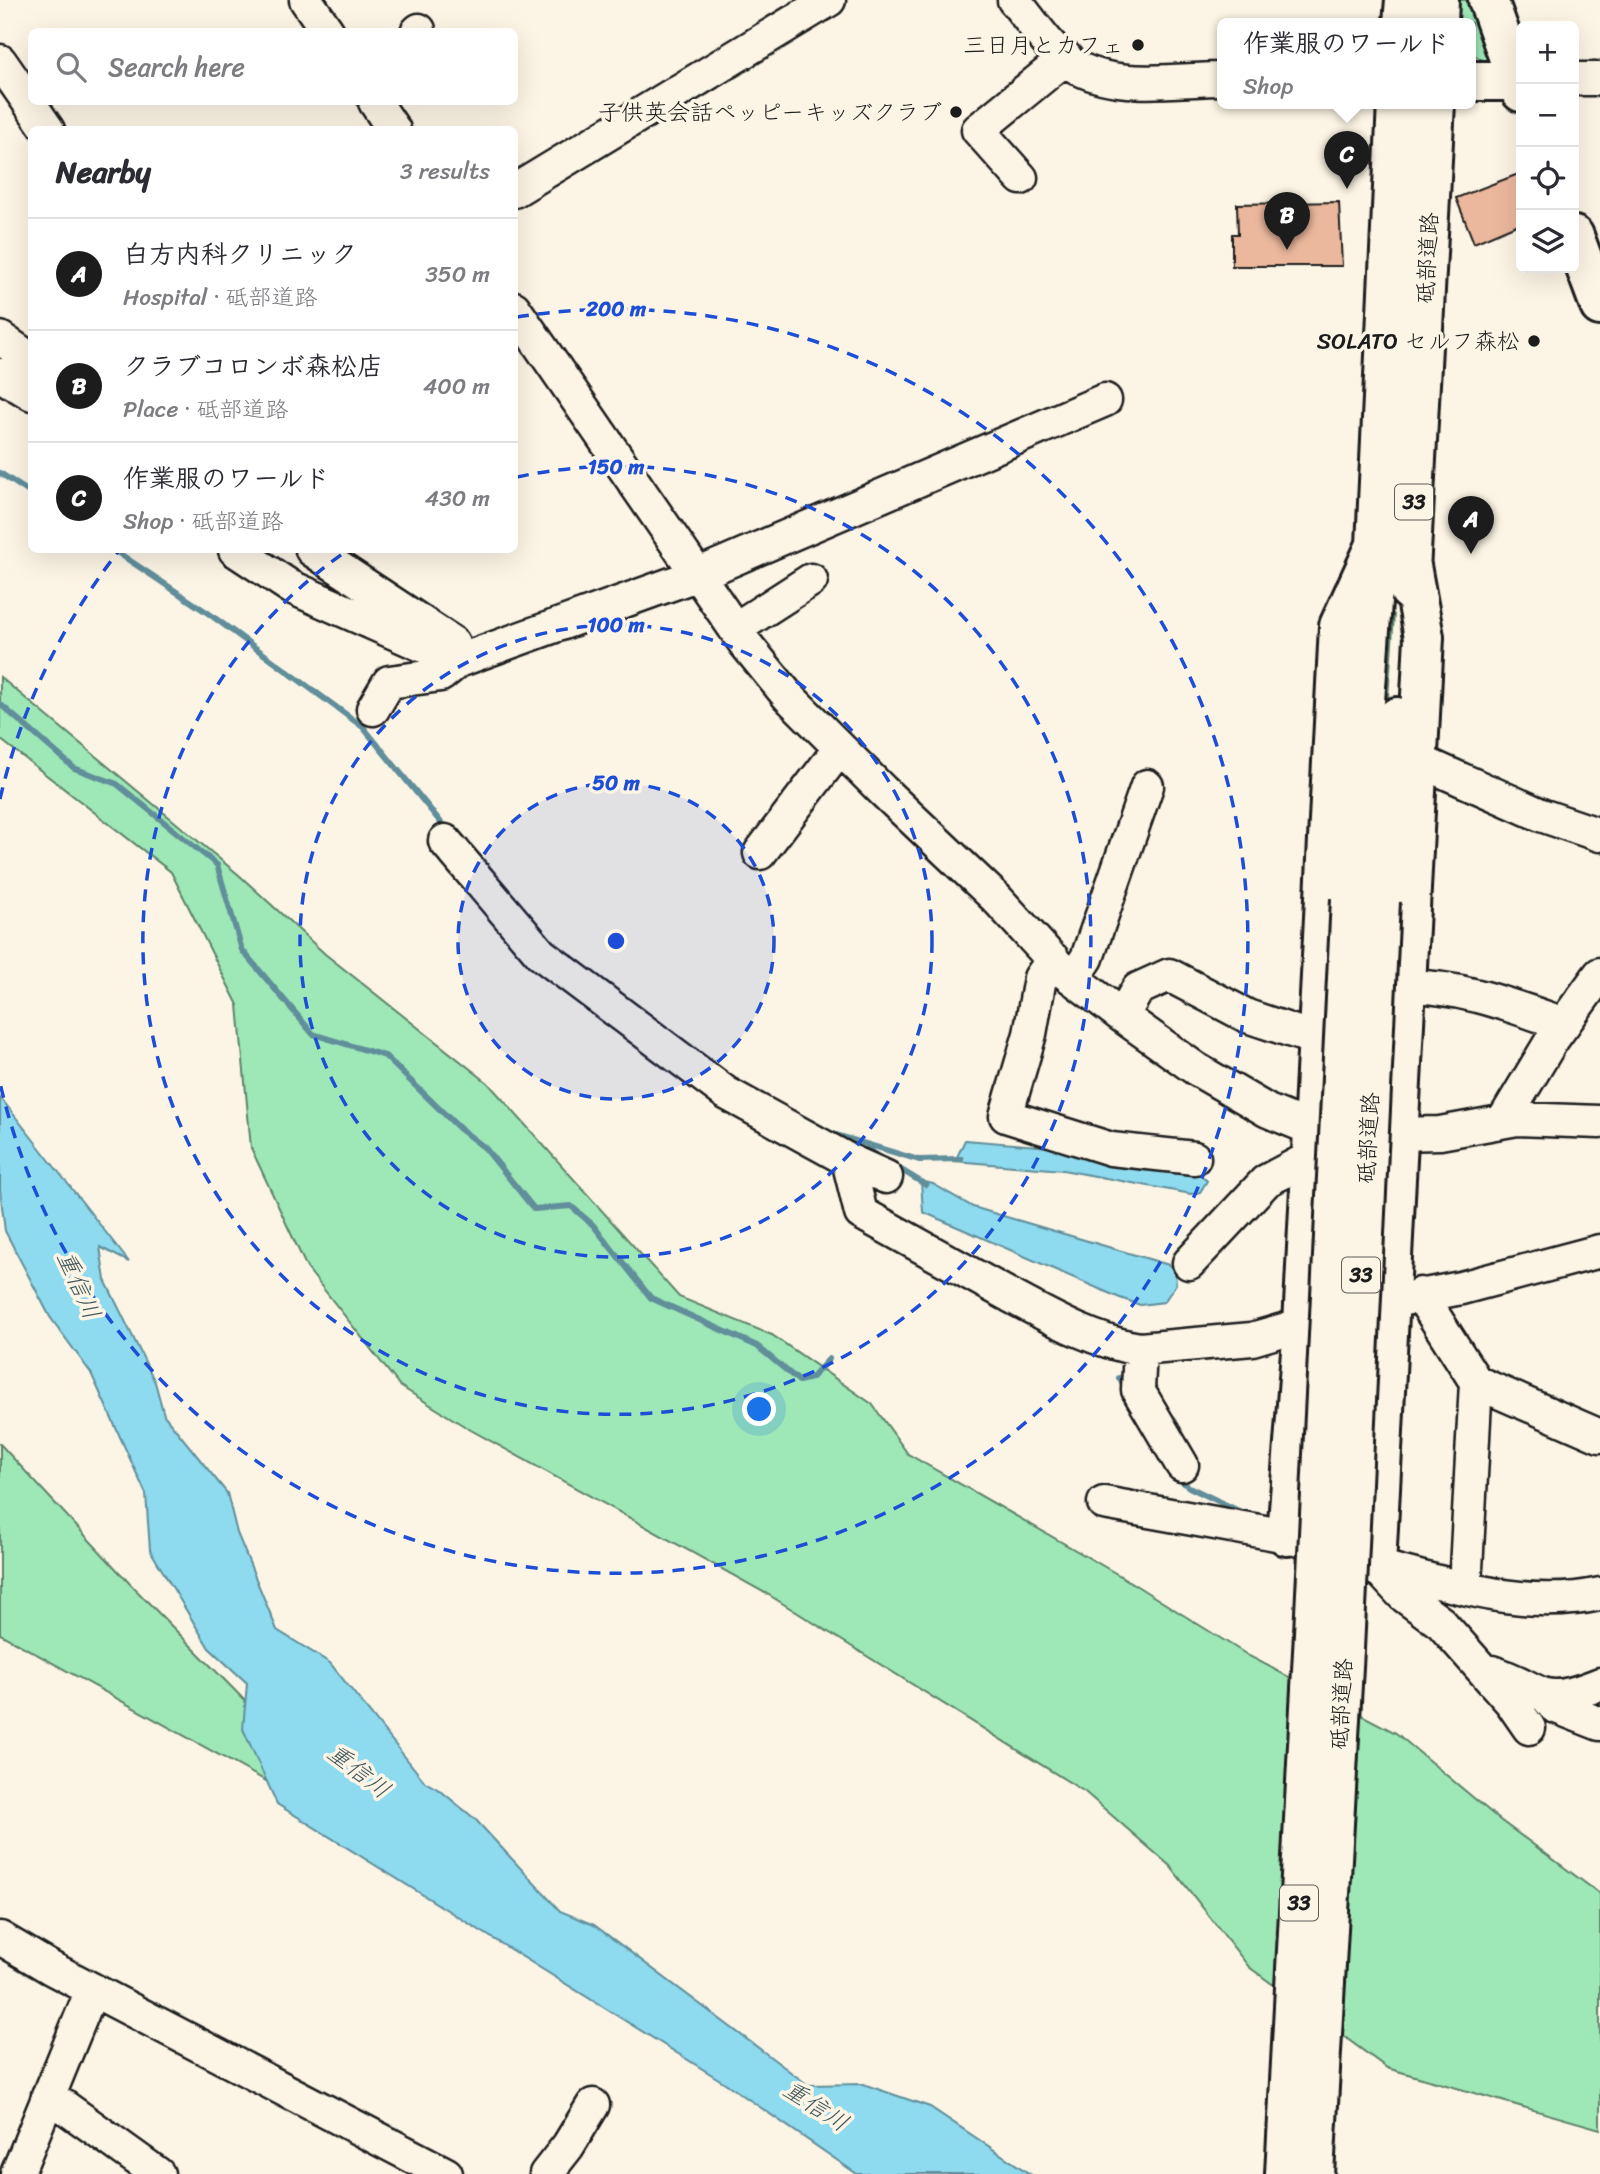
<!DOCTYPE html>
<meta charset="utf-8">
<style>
:root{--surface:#fff;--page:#f7f7f7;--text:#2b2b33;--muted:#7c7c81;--line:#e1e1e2;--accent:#1c1c1c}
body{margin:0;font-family:Sriracha,"Klee One",sans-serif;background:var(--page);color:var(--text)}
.controls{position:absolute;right:21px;top:21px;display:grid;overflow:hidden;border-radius:10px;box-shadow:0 7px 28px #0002}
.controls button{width:63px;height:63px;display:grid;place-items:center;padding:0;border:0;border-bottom:2px solid var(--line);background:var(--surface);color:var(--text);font:35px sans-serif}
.you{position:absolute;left:760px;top:1410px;width:24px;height:24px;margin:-18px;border:5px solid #fff;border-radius:50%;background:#1a73e8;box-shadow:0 0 0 10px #1a73e833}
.badge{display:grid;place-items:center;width:46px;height:46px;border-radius:50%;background:var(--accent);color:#fff;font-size:23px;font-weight:700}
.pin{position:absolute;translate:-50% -58px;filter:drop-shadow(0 2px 4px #0008)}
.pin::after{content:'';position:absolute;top:37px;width:24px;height:21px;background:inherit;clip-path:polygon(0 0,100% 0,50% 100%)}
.popup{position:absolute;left:1217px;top:18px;width:259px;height:91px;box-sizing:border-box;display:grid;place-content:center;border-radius:10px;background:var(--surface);filter:drop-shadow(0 2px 5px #0005);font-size:23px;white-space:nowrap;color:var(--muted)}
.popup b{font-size:26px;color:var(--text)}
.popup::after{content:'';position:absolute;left:50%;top:100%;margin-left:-14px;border:14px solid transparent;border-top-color:var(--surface)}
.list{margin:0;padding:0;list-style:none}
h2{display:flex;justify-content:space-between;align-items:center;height:91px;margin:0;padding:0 28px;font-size:30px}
h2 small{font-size:23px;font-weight:400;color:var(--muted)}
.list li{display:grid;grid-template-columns:46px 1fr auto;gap:21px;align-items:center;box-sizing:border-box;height:112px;padding:0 28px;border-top:2px solid var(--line)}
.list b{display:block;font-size:26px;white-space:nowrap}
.list p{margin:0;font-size:23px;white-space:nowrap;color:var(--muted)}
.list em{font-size:23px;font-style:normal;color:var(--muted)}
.icon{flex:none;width:38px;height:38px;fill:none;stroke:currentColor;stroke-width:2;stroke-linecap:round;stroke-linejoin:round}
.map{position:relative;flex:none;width:1600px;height:2174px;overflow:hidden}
.search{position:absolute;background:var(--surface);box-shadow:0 7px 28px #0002;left:28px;top:28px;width:490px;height:77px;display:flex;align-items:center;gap:18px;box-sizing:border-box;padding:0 24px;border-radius:10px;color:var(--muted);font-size:26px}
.panel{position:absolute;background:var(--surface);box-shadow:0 7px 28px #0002;left:28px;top:126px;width:490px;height:427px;border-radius:10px}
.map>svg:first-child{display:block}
.green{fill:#9ee8b7;stroke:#5d826a;stroke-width:2}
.water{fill:#8edaee;stroke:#608e9a;stroke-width:2}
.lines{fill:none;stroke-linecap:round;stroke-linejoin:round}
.stream{stroke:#608e9a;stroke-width:6}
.building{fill:#ebb89d;stroke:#1c1c1c;stroke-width:2}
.minor-casing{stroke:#1c1c1c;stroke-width:37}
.major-casing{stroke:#1c1c1c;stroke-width:44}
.highway-casing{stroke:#1c1c1c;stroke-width:44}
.minor{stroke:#fcf5e5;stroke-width:32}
.major{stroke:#fcf5e5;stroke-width:38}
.highway{stroke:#fcf5e5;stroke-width:38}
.highway-bridge-casing{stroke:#1c1c1c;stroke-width:44;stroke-linecap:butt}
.highway-bridge{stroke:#fcf5e5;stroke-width:38}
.ring{fill:none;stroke:#1d4ed8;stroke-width:3.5;stroke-dasharray:12 9}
.poi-dot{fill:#1c1c1c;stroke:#fcf5e5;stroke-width:2.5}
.labels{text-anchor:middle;stroke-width:7;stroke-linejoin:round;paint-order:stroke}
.shield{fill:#fcf5e5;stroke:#5f5d58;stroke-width:2}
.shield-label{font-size:21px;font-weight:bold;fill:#1c1c1c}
.poi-label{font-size:23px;fill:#1c1c1c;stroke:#fcf5e5;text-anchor:end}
.street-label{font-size:23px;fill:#1c1c1c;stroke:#fcf5e5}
.water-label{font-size:24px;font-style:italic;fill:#3e555b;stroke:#fcf5e5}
.centre{fill:#1d4ed8;stroke:#fcf5e5;stroke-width:3.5}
.ring-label{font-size:21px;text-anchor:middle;font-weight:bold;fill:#1d4ed8;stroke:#fcf5e5;stroke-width:7;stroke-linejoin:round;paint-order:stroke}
</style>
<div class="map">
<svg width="1600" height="2174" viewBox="0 0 1600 2174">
<rect width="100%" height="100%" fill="#fcf5e5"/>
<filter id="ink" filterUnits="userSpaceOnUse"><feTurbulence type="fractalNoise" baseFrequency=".0143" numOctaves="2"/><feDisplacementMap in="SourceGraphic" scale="14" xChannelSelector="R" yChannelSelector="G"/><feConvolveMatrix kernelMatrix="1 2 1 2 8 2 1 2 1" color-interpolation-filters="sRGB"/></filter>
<g filter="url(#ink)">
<!-- green -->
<path class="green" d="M 1453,0 L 1479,0 L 1496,58 L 1488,63 L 1471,53 L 1471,23 L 1452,23 Z
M 1388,607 L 1394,615 L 1386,725 L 1376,722 Z
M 0,677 L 239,875 L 325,954 L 488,1083 L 679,1297 L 772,1335 L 872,1404 L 908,1454 L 1124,1578 L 1249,1656 L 1396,1733 L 1500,1820 L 1600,1894 L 1600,2129 L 1387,2068 L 1249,1967 L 1170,1866 L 1085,1792 L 769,1595 L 469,1429 L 400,1386 L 307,1268 L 251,1148 L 238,1005 L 171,872 L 0,739 Z
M 0,1444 L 133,1587 L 393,1851 L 0,1634 Z"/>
<!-- water -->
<path class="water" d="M 0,1097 L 129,1262 L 100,1247 L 105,1280 L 155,1382 L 164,1415 L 227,1493 L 237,1533 L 277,1630 L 330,1663 L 425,1782 L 441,1791 L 475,1819 L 560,1911 L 594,1925 L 808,2085 L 863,2084 L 930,2107 L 1030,2174 L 857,2174 L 725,2083 L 277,1804 L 243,1729 L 247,1683 L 209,1648 L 150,1550 L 146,1494 L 91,1373 L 50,1317 L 5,1231 L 0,1190 Z
M 965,1140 L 1085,1150 L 1195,1169 L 1207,1181 L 1200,1192 L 1191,1194 L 1063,1170 L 955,1161 Z
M 921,1181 L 933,1184 L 973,1207 L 1169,1265 L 1175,1270 L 1176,1284 L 1164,1302 L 1140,1305 L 1120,1298 L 923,1212 Z"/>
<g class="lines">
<!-- stream -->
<path class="stream" d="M 0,473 L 32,494
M 114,550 L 208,613 L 363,727 L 447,830
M 0,704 L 74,768 L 117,784 L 217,865 L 242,950 L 313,1034 L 385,1056 L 459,1128 L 485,1148 L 534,1209 L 571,1206 L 593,1225 L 651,1298 L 757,1346 L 799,1381 L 811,1378 L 829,1359
M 830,1133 L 919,1160 L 961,1159
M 867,1149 L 926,1185
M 1119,1378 L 1126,1389
M 1174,1475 L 1189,1487 L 1247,1515"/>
</g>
<!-- building -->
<path class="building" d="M 1521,173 L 1521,223 L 1474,243 L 1456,198 Z
M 1339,202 L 1342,266 L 1232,266 L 1232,234 L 1238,234 L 1237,204 Z"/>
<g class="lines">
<!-- minor casing -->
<g class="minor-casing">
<path id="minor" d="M 306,0 L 328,32
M 1014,0 C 1031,20 1050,51 1073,65 C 1114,91 1177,79 1223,79
M 417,32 L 419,30
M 0,61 L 48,130
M 1574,79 L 1600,79
M 375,102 L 394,130
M 1021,178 L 978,130 L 1066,58
M 514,191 L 829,0
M 514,308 L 744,642 L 788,696 L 883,791 L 997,899 L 1064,972 L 1122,1016 L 1196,1069 L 1268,1111 L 1312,1129 L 1396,1134 L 1440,1133 L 1517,1119 L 1600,1122
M 0,338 L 32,360
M 0,375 L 32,394
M 235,550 L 291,587 L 458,661
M 312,550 L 453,643
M 735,629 L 811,580
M 373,709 L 389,682 L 441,675 L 458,661 L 699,574 L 1105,400
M 1418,766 L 1431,766 L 1541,815 L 1600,835
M 445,841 L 541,954 L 726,1093 L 848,1160 L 861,1213 C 910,1240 958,1267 1007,1294 C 1048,1316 1093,1342 1140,1349 L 1252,1339 L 1325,1318
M 760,853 L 840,748
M 1053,959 L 1040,978 L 1030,1034 L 1006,1116 L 1111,1149 L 1194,1158
M 1073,979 L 1087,958 L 1147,786
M 1405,986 C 1461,986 1512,1006 1564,1024
M 1122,1016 L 1138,989 L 1169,975 L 1247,1016 L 1316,1039
M 1504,1120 L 1552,1040 L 1600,974
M 848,1160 L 886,1177
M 1189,1263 L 1266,1181 L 1311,1157
M 1420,1294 L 1476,1382 L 1600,1436
M 1368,1306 L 1461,1288 L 1600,1251
M 1140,1349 L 1138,1390 L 1182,1465
M 1104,1503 L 1287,1536 L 1308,1543
M 1354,1559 L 1376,1566 L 1403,1595 L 1441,1623 L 1511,1702 L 1529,1728
M 1376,1566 C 1450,1584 1523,1611 1600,1594
M 1465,1588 L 1476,1382
M 1492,1672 C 1547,1690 1537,1709 1600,1684
M 1546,1696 L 1554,1706 L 1600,1724
M 0,1938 L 51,1968 L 446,2174
M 48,2095 L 158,2174
M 17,2174 L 92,1990
M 546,2174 L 568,2146 L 593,2105"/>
</g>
<!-- major casing -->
<g class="major-casing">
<path id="major" d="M 1488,0 L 1521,92
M 1471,81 L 1518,81
M 1574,236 L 1600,306"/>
</g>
<!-- highway casing -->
<g class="highway-casing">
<path id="highway" d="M 1403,23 L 1405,0
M 1438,23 L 1439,0
M 1409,590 L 1435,103
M 1351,899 L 1376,545 L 1397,103
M 1380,901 L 1387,795 L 1397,717
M 1287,1536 L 1303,1325 L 1339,626 L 1376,545
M 1376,1566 L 1424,637 L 1411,566
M 1285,2174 L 1314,1633
M 1314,2174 L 1344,1649"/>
</g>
<!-- minor -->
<use href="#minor" class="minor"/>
<!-- major -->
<use href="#major" class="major"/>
<!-- highway -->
<use href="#highway" class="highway"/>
<!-- highway-bridge casing -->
<g class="highway-bridge-casing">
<path id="highway-bridge" d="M 1314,1633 L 1351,899
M 1344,1649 L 1380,901"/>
</g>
<!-- highway-bridge -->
<use href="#highway-bridge" class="highway-bridge"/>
</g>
</g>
<!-- distance rings -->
<circle cx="616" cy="941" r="158" fill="#1d4ed8" fill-opacity=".12"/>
<g class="ring">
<circle cx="616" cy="941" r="158"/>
<circle cx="616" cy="941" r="316"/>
<path d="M517 477A474 474 0 1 1 348 550"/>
<path d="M0 799A632 632 0 0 1 118 552M517 317A632 632 0 1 1 0 1083"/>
</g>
<!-- markers -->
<g class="poi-dot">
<circle cx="1138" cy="45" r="7"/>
<circle cx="956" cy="112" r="7"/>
<circle cx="1534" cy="341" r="7"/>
</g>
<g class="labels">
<!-- shield labels -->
<g class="shield">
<rect x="1395" y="484.5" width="38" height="35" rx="5"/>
<rect x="1342" y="1257.5" width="38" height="35" rx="5"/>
<rect x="1280" y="1885.5" width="38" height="35" rx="5"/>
</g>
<g class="shield-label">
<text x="1414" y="509">33</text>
<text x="1361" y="1282">33</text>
<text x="1299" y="1910">33</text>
</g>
<!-- poi labels -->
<g class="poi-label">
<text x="1124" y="53">三日月とカフェ</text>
<text x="942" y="120">子供英会話ペッピーキッズクラブ</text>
<text x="1520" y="349">SOLATO セルフ森松</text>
</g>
<!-- street labels -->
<g class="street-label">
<text transform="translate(1427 258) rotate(-87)" y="8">砥部道路</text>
<text transform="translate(1368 1138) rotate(-87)" y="8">砥部道路</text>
<text transform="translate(1341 1704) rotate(-87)" y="8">砥部道路</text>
</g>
<!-- water labels -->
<g class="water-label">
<text transform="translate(79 1285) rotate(66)" y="8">重信川</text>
<text transform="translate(359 1771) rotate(38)" y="8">重信川</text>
<text transform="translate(816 2106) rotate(33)" y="8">重信川</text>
</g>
</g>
<circle cx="616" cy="941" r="10" class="centre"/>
<g class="ring-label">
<text x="616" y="316">200 m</text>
<text x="616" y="474">150 m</text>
<text x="616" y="632">100 m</text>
<text x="616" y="790">50 m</text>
</g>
</svg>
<div class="controls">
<button>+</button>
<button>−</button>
<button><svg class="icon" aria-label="locate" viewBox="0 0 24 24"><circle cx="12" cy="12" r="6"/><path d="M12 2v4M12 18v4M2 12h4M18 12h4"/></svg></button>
<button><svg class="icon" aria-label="layers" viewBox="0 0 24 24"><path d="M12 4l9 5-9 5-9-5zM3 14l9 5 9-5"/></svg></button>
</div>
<div class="you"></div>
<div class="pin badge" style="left:1471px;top:554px">A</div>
<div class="pin badge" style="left:1287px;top:250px">B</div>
<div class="pin badge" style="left:1347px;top:189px">C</div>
<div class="popup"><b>作業服のワールド</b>Shop</div>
<div class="search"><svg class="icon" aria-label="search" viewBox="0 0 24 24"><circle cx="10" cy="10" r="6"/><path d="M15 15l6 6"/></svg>Search here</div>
<section class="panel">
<h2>Nearby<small>3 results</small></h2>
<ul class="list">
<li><span class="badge">A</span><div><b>白方内科クリニック</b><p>Hospital · 砥部道路</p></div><em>350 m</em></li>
<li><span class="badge">B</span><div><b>クラブコロンボ森松店</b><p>Place · 砥部道路</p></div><em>400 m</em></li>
<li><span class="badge">C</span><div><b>作業服のワールド</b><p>Shop · 砥部道路</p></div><em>430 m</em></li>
</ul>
</section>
</div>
